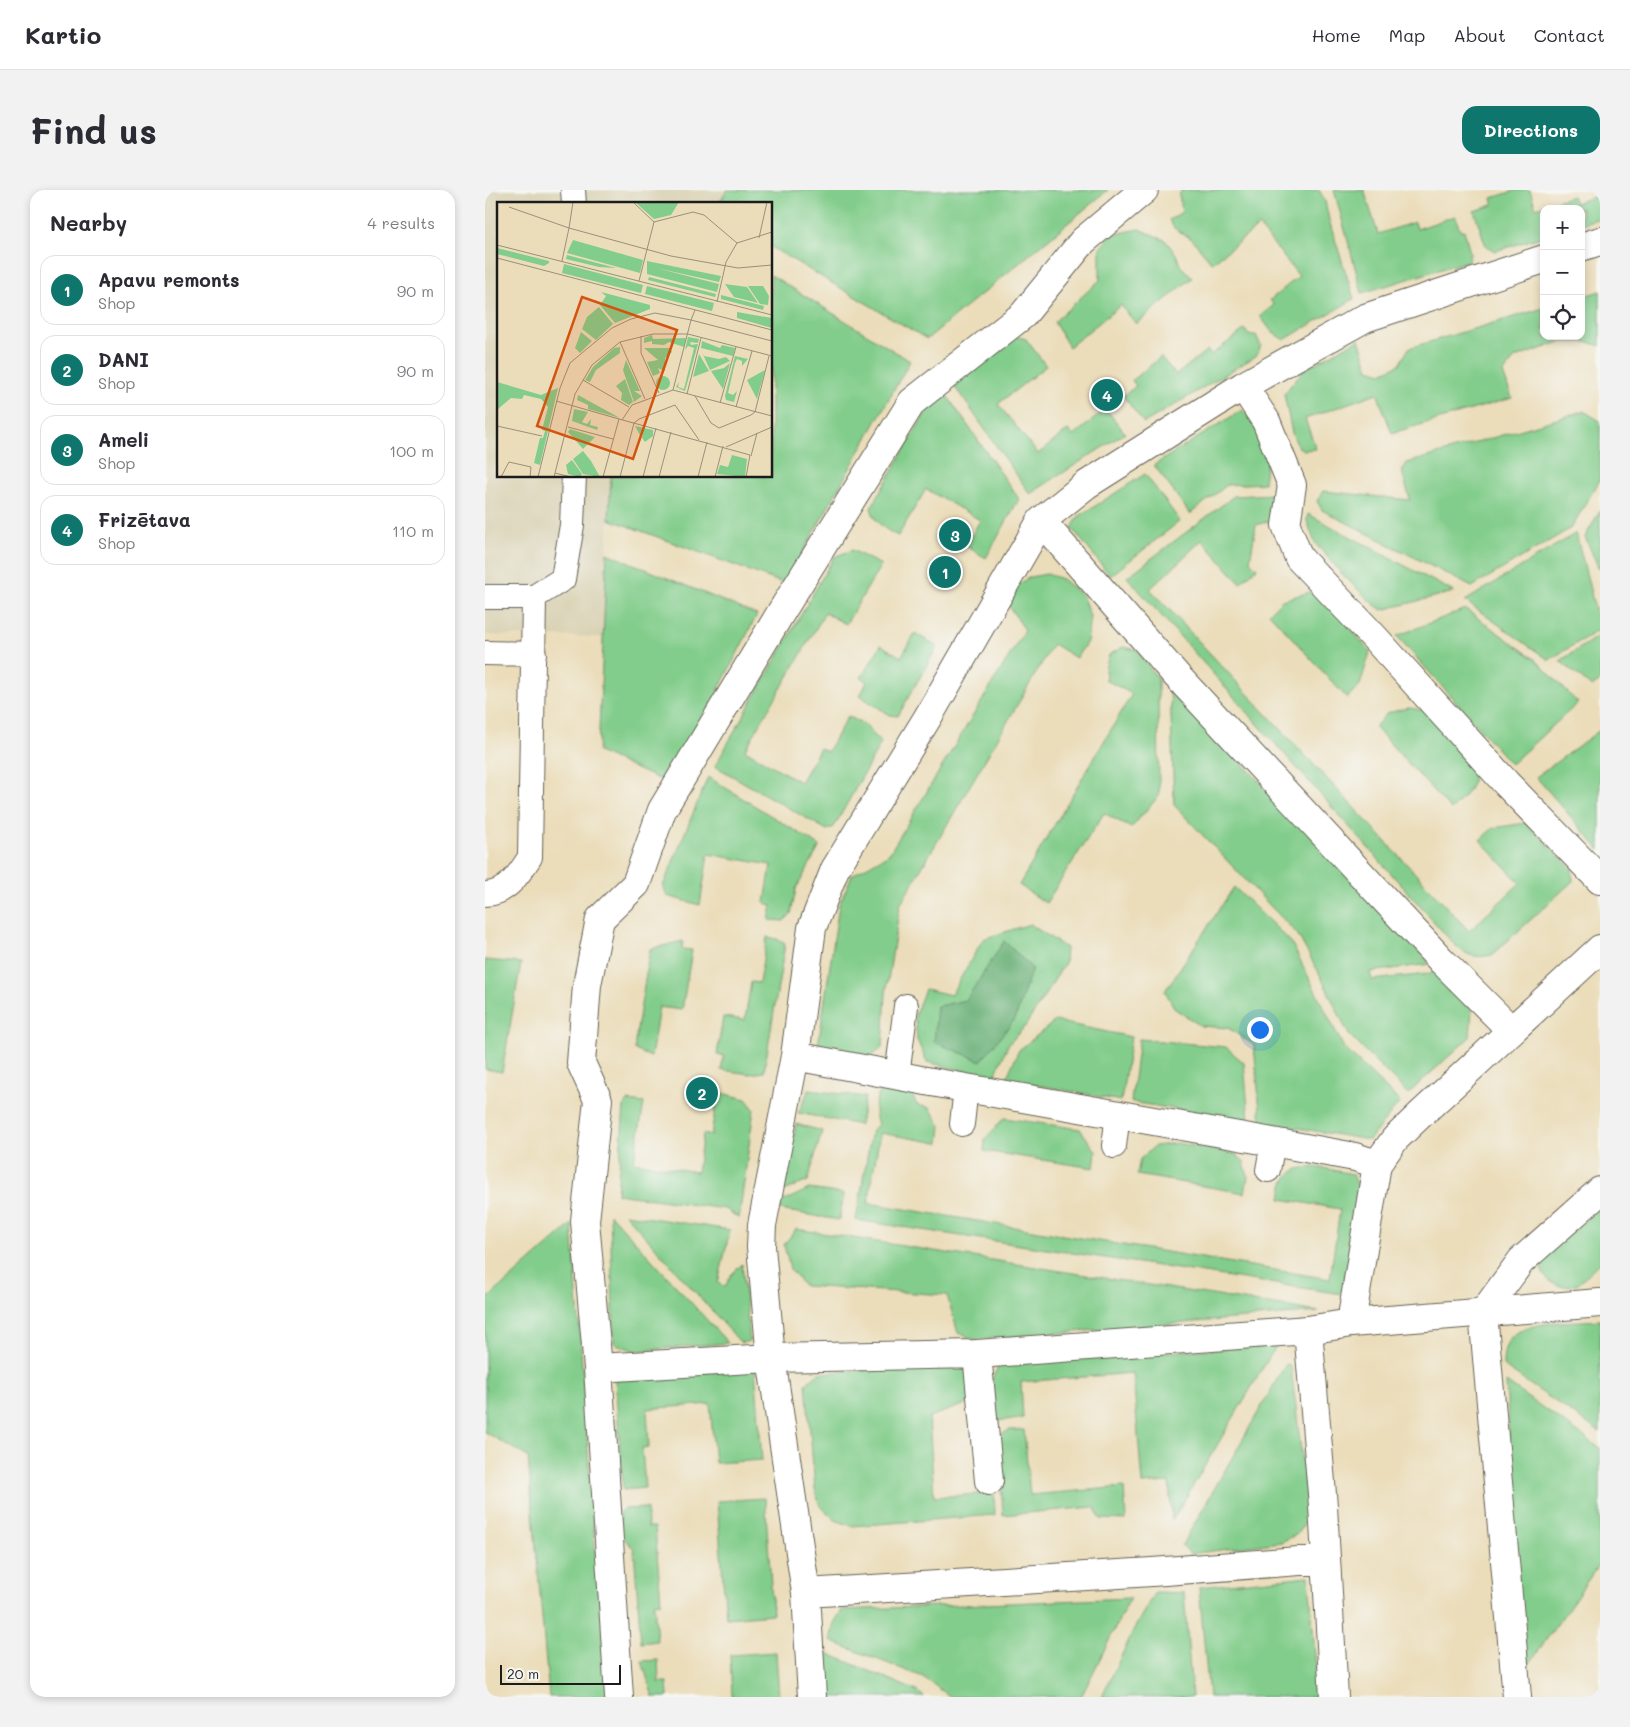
<!DOCTYPE html>
<meta charset="utf-8">
<style>
:root{--surface:#fff;--page:#f2f2f3;--text:#2b2b33;--muted:#7c7c81;--line:#e1e1e2;--accent:#0f766e}
body{margin:0;font-family:Mali,sans-serif;background:var(--page);color:var(--text)}
.controls{position:absolute;right:15px;top:15px;display:grid;overflow:hidden;border-radius:10px;box-shadow:0 2px 8px #0003}
.controls button{width:45px;height:45px;display:grid;place-items:center;padding:0;border:0;border-bottom:1px solid var(--line);background:var(--surface);color:var(--text);font:25px sans-serif}
.scale{position:absolute;left:15px;bottom:12px;width:121px;box-sizing:border-box;padding-left:5px;border:2px solid #1c1c1c;border-top:0;font-size:14px;line-height:18px;white-space:nowrap;color:#1c1c1c;-webkit-text-stroke:4px #f6f6f2;paint-order:stroke}
.you{position:absolute;left:774px;top:839px;width:18px;height:18px;margin:-12px;border:4px solid #fff;border-radius:50%;background:#1a73e8;box-shadow:0 0 0 8px #1a73e833}
.badge{display:grid;place-items:center;width:32px;height:32px;border-radius:50%;background:var(--accent);color:#fff;font-size:16px;font-weight:700}
.pin{position:absolute;translate:-50% -50%;border:2px solid #fff;box-shadow:0 1px 5px #0006}
.list{margin:0;padding:0;list-style:none}
h2{display:flex;justify-content:space-between;align-items:center;height:65px;margin:0;padding:0 20px;font-size:21px}
h2 small{font-size:16px;font-weight:400;color:var(--muted)}
.list li{display:grid;grid-template-columns:32px 1fr auto;gap:15px;align-items:center;box-sizing:border-box;height:70px;margin:0 10px 10px;padding:0 10px;border:1px solid var(--line);border-radius:15px}
.list b{display:block;font-size:19px;white-space:nowrap}
.list p{margin:0;font-size:16px;white-space:nowrap;color:var(--muted)}
.list em{font-size:16px;font-style:normal;color:var(--muted)}
.icon{flex:none;width:28px;height:28px;fill:none;stroke:currentColor;stroke-width:2;stroke-linecap:round;stroke-linejoin:round}
.map{position:relative;flex:none;width:1115px;height:1507px;overflow:hidden;border-radius:15px}
header{display:flex;align-items:center;gap:30px;box-sizing:border-box;height:70px;padding:0 25px;background:var(--surface);border-bottom:1px solid var(--line)}
header strong{font-size:24px}
nav{display:flex;gap:28px;margin-inline-start:auto;font-size:18px}
.intro{display:flex;align-items:center;justify-content:space-between;box-sizing:border-box;height:120px;padding:0 30px}
h1{margin:0;font-size:35px}
.button{padding:12px 22px;border-radius:15px;background:var(--accent);color:#fff;font-size:18px;font-weight:700}
main{display:flex;gap:30px;padding:0 30px}
aside{flex:1;background:var(--surface);border-radius:15px;box-shadow:0 2px 8px #0003}
.map>svg:first-child{display:block}
.built{fill:#d8d0b1}
.green{fill:#82cd8b;stroke:#4f7454}
.forest{fill:#69b077;stroke:#42664a}
.lines{fill:none;stroke-linecap:round;stroke-linejoin:round}
.service-casing{stroke:#646053;stroke-width:26}
.minor-casing{stroke:#646053;stroke-width:30}
.service{stroke:#fff;stroke-width:24}
.minor{stroke:#fff;stroke-width:28}
.inset-road{fill:none;stroke:#98907b;stroke-width:1}
.view{fill:#d4530e;fill-opacity:0.15;stroke:#d4530e;stroke-width:2.5}
.inset-edge{fill:none;stroke:#1c1c1c;stroke-width:2.5}
</style>
<header>
<strong>Kartio</strong>
<nav><a>Home</a><a>Map</a><a>About</a><a>Contact</a></nav>
</header>
<div class="intro"><h1>Find us</h1><a class="button">Directions</a></div>
<main>
<aside>
<h2>Nearby<small>4 results</small></h2>
<ul class="list">
<li><span class="badge">1</span><div><b>Apavu remonts</b><p>Shop</p></div><em>90 m</em></li>
<li><span class="badge">2</span><div><b>DANI</b><p>Shop</p></div><em>90 m</em></li>
<li><span class="badge">3</span><div><b>Ameli</b><p>Shop</p></div><em>100 m</em></li>
<li><span class="badge">4</span><div><b>Frizētava</b><p>Shop</p></div><em>110 m</em></li>
</ul>
</aside>
<div class="map">
<svg width="1115" height="1507" viewBox="0 0 1115 1507">
<rect width="100%" height="100%" fill="#f6f6f2"/>
<filter id="ink" filterUnits="userSpaceOnUse"><feTurbulence type="fractalNoise" baseFrequency=".02" numOctaves="2"/><feDisplacementMap in="SourceGraphic" scale="10" xChannelSelector="R" yChannelSelector="G"/><feConvolveMatrix kernelMatrix="1 2 1 2 8 2 1 2 1" color-interpolation-filters="sRGB"/></filter>
<filter id="wash" filterUnits="userSpaceOnUse"><feTurbulence type="fractalNoise" baseFrequency=".0096" numOctaves="4" result="noise"/><feDisplacementMap in="SourceGraphic" scale="20" xChannelSelector="R" yChannelSelector="G"/><feGaussianBlur stdDeviation="1.12" result="paint"/><feColorMatrix in="noise" values="0 0 0 0 0 0 0 0 0 0 0 0 0 0 0 0 0 1.4 0 .05"/><feComposite in="paint" operator="in"/></filter>
<g filter="url(#wash)">
<rect width="100%" height="100%" fill="#ebddba"/>
<!-- built -->
<path class="built" d="M 0,0 L 255,0 L 246,14 L 14,14 L 14,286 L 126,286 L 118,447 L 0,445 Z"/>
<!-- green -->
<path class="green" d="M 242,0 L 623,0 L 442,149 L 286,57 L 286,14 L 234,14 Z
M 697,0 L 834,0 L 840,11 L 844,30 L 869,109 L 799,150 L 787,142 L 775,126 L 789,115 L 785,110 L 814,86 L 774,36 L 727,73 L 707,49 L 689,38 L 684,30 L 697,22 L 694,5 Z
M 849,0 L 879,0 L 893,44 L 930,32 L 932,39 L 970,26 L 975,41 L 979,40 L 985,63 L 983,71 L 877,103 Z
M 1032,0 L 1045,0 L 1051,18 L 1087,6 L 1090,13 L 1115,5 L 1115,28 L 1096,34 L 1096,19 L 1059,19 L 1059,46 L 1010,61 L 1001,56 L 989,21 L 1008,15 L 1007,8 Z
M 654,39 L 680,50 L 691,64 L 695,75 L 707,88 L 651,134 L 636,115 L 584,157 L 569,132 L 615,90 L 615,58 L 626,45 Z
M 286,85 L 425,171 L 300,394 L 124,329 L 126,286 L 286,286 Z
M 1115,101 L 1115,156 L 1103,152 L 1075,152 L 1030,168 L 1018,183 L 1027,208 L 907,243 L 892,203 L 820,229 L 831,259 L 819,260 L 813,257 L 807,243 L 799,204 L 818,180 L 874,149 L 884,179 L 897,183 L 915,174 L 924,158 L 1059,118 L 1059,146 L 1096,146 L 1096,107 Z
M 760,139 L 763,145 L 771,145 L 776,156 L 771,166 L 659,233 L 638,206 L 651,196 L 647,190 L 676,167 L 691,185 L 722,160 L 726,165 Z
M 530,146 L 541,149 L 561,176 L 513,214 L 553,264 L 583,240 L 588,246 L 621,219 L 640,243 L 545,304 L 466,191 Z
M 463,207 L 534,309 L 501,368 L 481,356 L 495,330 L 441,299 L 413,346 C 399,339 390,333 386,318 L 442,220 L 452,210 Z
M 757,220 L 775,236 L 784,252 L 779,293 L 742,295 L 705,324 L 669,275 Z
M 1099,221 L 1115,231 L 1115,290 L 1086,338 L 987,397 L 837,320 L 832,311 L 838,301 L 925,310 L 917,281 L 922,273 Z
M 660,284 L 695,331 L 625,386 L 587,338 L 593,327 Z
M 790,304 L 795,320 L 784,331 L 771,335 L 765,371 L 772,378 L 755,393 L 717,350 L 665,399 L 984,741 L 1035,693 L 995,650 L 1008,638 L 1041,633 L 1087,679 L 1088,691 L 1007,765 C 987,769 980,765 966,751 L 642,387 L 749,306 Z
M 1115,321 L 1115,379 L 1114,379 L 1100,347 Z
M 823,324 L 969,402 L 897,420 L 887,413 L 859,386 L 830,353 L 822,331 Z
M 1091,343 L 1115,439 L 1064,470 L 980,411 Z
M 367,360 L 396,375 L 361,434 L 340,423 L 260,560 L 315,592 L 335,558 L 342,562 L 363,526 L 380,535 L 396,553 L 349,637 L 342,640 L 230,576 L 349,367 Z
M 122,363 L 272,425 L 185,594 L 113,562 Z
M 562,384 L 577,389 L 597,405 L 605,426 L 602,452 L 591,468 L 568,454 L 415,715 L 401,803 L 398,856 L 384,868 L 360,868 L 333,856 L 354,715 L 367,685 L 404,664 L 540,440 L 523,415 L 531,396 L 545,387 Z
M 825,402 L 838,405 L 885,462 L 875,495 L 862,508 L 784,423 L 797,410 Z
M 980,419 L 1051,470 L 1093,513 L 1026,574 L 912,446 Z
M 430,443 L 452,457 L 413,526 L 405,525 L 375,506 L 382,492 L 376,488 L 396,455 L 416,467 Z
M 1115,445 L 1115,491 L 1107,497 L 1075,471 Z
M 638,457 L 652,460 L 673,489 L 674,606 L 646,638 L 619,623 L 561,713 L 534,695 L 647,504 L 621,490 L 620,479 L 624,465 Z
M 685,496 L 945,774 L 885,782 L 887,790 L 943,784 L 950,780 L 987,820 L 985,847 L 923,904 L 864,845 L 836,787 L 813,745 L 689,615 Z
M 924,518 L 946,521 C 953,529 987,566 989,572 C 994,592 979,608 966,620 L 890,537 L 902,523 Z
M 1115,540 L 1115,660 L 1051,587 Z
M 223,587 L 335,656 L 311,699 L 306,724 L 299,731 L 284,730 L 287,715 L 280,713 L 286,675 L 223,664 L 215,715 L 182,706 L 178,696 Z
M 749,697 L 806,752 L 859,858 L 915,912 L 884,950 L 776,932 L 769,855 L 743,838 L 716,836 L 690,819 L 680,801 Z
M 545,734 L 581,758 L 580,773 L 541,835 L 523,855 L 509,888 L 442,872 L 432,850 L 430,825 L 440,799 L 466,805 L 498,749 Z
M 282,747 L 292,749 L 300,754 L 279,882 L 265,884 L 236,880 L 239,866 L 232,865 L 238,827 L 260,830 L 266,792 L 274,793 Z
M 198,751 L 197,759 L 207,760 L 197,820 L 174,817 L 166,867 L 150,860 L 150,852 L 165,759 Z
M 0,770 L 36,773 L 17,882 L 0,879 Z
M 570,831 L 646,847 L 636,911 L 521,889 L 534,860 Z
M 654,849 L 741,857 L 759,873 L 764,931 L 646,912 Z
M 402,892 L 422,895 L 432,915 L 445,918 L 456,936 L 454,953 L 395,943 L 383,1013 L 845,1089 L 855,1019 L 796,1009 C 797,1004 797,998 799,993 C 809,966 848,981 868,984 L 876,1004 L 857,1104 L 371,1030 L 387,940 L 393,935 C 387,916 390,908 402,892 Z
M 324,900 L 380,907 L 375,935 L 313,923 Z
M 233,902 L 261,909 L 269,919 L 254,1028 L 240,1019 L 132,1004 L 139,916 L 143,911 L 159,913 L 149,972 L 212,982 L 218,944 L 226,945 Z
M 519,928 L 595,939 L 611,961 L 609,978 L 499,961 L 500,949 Z
M 311,934 L 337,941 L 323,991 L 299,1001 Z
M 692,953 L 751,964 L 759,973 L 763,986 L 760,1003 L 652,985 L 655,969 L 670,956 Z
M 324,999 L 359,1004 L 354,1030 L 295,1020 L 297,1012 Z
M 1115,1017 L 1115,1073 C 1106,1078 1101,1090 1091,1094 C 1074,1102 1053,1089 1056,1070 Z
M 125,1024 L 243,1153 L 150,1161 L 129,1153 Z
M 140,1024 L 245,1040 L 233,1093 L 240,1097 L 246,1085 L 257,1074 L 265,1151 L 256,1153 Z
M 87,1034 L 112,1386 L 128,1507 L 64,1507 L 43,1267 L 0,1242 L 0,1111 Z
M 311,1039 L 834,1122 L 490,1150 L 473,1143 L 462,1105 L 319,1096 L 305,1079 L 299,1055 Z
M 1115,1130 L 1115,1242 L 1018,1176 C 1018,1164 1020,1151 1030,1144 C 1049,1130 1092,1132 1115,1130 Z
M 791,1156 L 687,1331 L 684,1292 L 657,1294 L 648,1183 L 536,1192 L 538,1228 L 511,1231 L 507,1189 L 516,1171 Z
M 476,1173 L 486,1191 L 487,1212 L 444,1227 L 449,1307 L 509,1303 L 510,1325 L 367,1336 L 350,1330 L 335,1316 L 330,1299 L 321,1194 L 333,1183 Z
M 801,1174 L 806,1177 L 824,1327 L 811,1345 L 796,1352 L 705,1364 L 697,1355 Z
M 270,1178 L 277,1270 L 230,1273 L 225,1214 L 162,1219 L 164,1257 L 157,1258 L 160,1298 L 138,1300 L 130,1189 Z
M 1021,1192 L 1115,1258 L 1115,1373 L 1038,1483 Z
M 525,1240 L 539,1240 L 545,1305 L 639,1297 L 641,1330 L 616,1329 L 609,1317 L 518,1325 L 513,1246 Z
M 280,1308 L 288,1424 L 241,1428 L 232,1311 Z
M 162,1318 L 163,1337 L 170,1337 L 176,1412 L 169,1413 L 172,1451 L 156,1453 L 149,1359 L 135,1344 L 135,1322 L 140,1319 Z
M 824,1386 L 833,1507 L 724,1507 L 714,1397 Z
M 670,1402 L 699,1403 L 707,1507 L 617,1507 L 650,1437 Z
M 645,1408 L 596,1507 L 466,1507 L 438,1487 L 345,1451 L 349,1433 L 357,1420 Z
M 291,1462 L 294,1507 L 247,1507 L 245,1465 Z
M 339,1462 L 434,1502 L 439,1507 L 340,1507 L 342,1502 Z
M 173,1470 L 174,1492 L 182,1492 L 183,1507 L 168,1507 L 157,1471 Z"/>
<!-- forest -->
<path class="forest" d="M 519,751 L 547,778 L 530,829 L 496,871 L 449,852 L 452,816 L 481,810 Z"/>
</g>
<g filter="url(#ink)">
<g class="lines">
<!-- service casing -->
<g class="service-casing">
<path id="service" d="M 88,0 L 89,14
M 0,407 L 49,407 L 78,389 L 87,335 L 89,286
M 0,463 L 49,464
M 0,704 C 22,704 34,684 45,667 L 49,407
M 412,886 L 421,816
M 477,934 L 481,898
M 629,956 L 633,924
M 783,980 L 788,952"/>
</g>
<!-- minor casing -->
<g class="minor-casing">
<path id="minor" d="M 1096,57 L 1115,51
M 758,196 L 781,231 L 807,295 L 801,335 L 814,368 L 889,447 L 1021,593 L 1115,690
M 556,331 L 692,486 L 956,770 L 1026,840
M 310,866 L 441,891 L 771,949 L 870,967 L 892,974
M 866,1133 L 892,974 L 910,949 L 936,924 L 1115,759
M 492,1164 L 504,1291
M 113,1178 L 286,1168 L 492,1164 L 823,1140
M 321,1403 L 667,1382 L 841,1369
M 134,1507 L 113,1178 L 100,1031 L 113,910 L 96,873 L 102,795 L 115,729 L 151,694 L 177,620 L 298,419 L 427,212 L 538,125 L 598,51 L 659,0
M 327,1507 L 321,1403 L 286,1168 L 276,1057 L 277,1035 L 310,866 L 327,738 L 350,679 L 443,527 L 556,331 L 601,295 L 758,196 L 880,128 L 1059,69
M 849,1507 L 838,1316 L 823,1140 L 866,1133 L 1115,1113
M 1032,1507 L 998,1123 L 1036,1071 L 1115,1001"/>
</g>
<!-- service -->
<use href="#service" class="service"/>
<!-- minor -->
<use href="#minor" class="minor"/>
</g>
</g>
<!-- overview -->
<g transform="translate(12 12)">
<rect width="275" height="275" fill="#ebddba"/>
<path d="M 138,0 L 182,0 L 174,13 L 157,17 ZM 76,38 L 146,58 L 143,71 L 70,51 ZM 0,46 L 52,59 L 52,61 L 47,64 L 0,52 ZM 70,53 L 119,66 L 102,65 L 69,57 ZM 150,59 L 224,74 L 222,80 L 159,66 L 222,82 L 220,90 L 150,72 ZM 67,62 L 146,83 L 144,91 L 65,71 ZM 152,75 L 219,92 L 218,95 L 151,78 ZM 228,82 L 250,85 L 261,101 L 237,95 ZM 150,84 L 217,101 L 215,109 L 148,92 ZM 251,84 L 266,84 L 272,94 L 271,103 L 263,102 ZM 104,90 L 153,103 L 153,107 L 118,121 L 103,103 L 109,94 ZM 224,93 L 267,104 L 266,108 L 224,97 ZM 102,105 L 116,122 L 99,138 L 85,127 L 90,115 ZM 240,110 L 275,116 L 275,126 L 240,116 ZM 84,130 L 95,139 L 83,151 L 78,146 ZM 155,133 L 156,137 L 189,136 L 187,145 L 172,140 L 167,143 L 155,142 L 155,139 L 147,141 L 147,136 ZM 191,135 L 202,137 L 201,141 L 193,140 L 194,143 L 201,142 L 188,189 L 179,185 L 182,180 L 181,185 L 187,187 L 197,146 L 191,144 L 188,148 ZM 205,139 L 223,146 L 225,143 L 238,146 L 236,154 L 204,146 ZM 123,145 L 123,151 L 99,168 L 93,180 L 88,178 L 96,165 L 117,146 ZM 147,146 L 173,146 L 175,150 L 168,156 L 168,169 L 161,166 L 163,171 L 156,174 L 150,160 L 161,158 ZM 204,148 L 207,154 L 222,157 L 229,155 L 233,159 L 213,168 ZM 202,152 L 212,169 L 196,175 ZM 238,154 L 251,157 L 245,164 L 245,159 L 240,157 L 238,161 L 231,191 L 236,193 L 240,189 L 237,200 L 229,198 L 228,194 ZM 129,158 L 143,189 L 137,189 L 145,194 L 137,200 L 126,168 ZM 233,161 L 226,187 L 214,169 L 227,166 ZM 268,168 L 260,197 L 250,178 ZM159 181a7 7 0 1 1 14 0a7 7 0 1 1-14 0ZM 128,177 L 136,200 L 132,203 L 124,198 L 125,191 L 119,184 ZM 0,180 L 44,193 L 61,186 L 43,263 L 37,261 L 43,236 L 46,236 L 48,229 L 45,228 L 51,205 L 44,197 L 27,193 L 25,197 L 14,196 L 0,208 ZM 81,193 L 123,216 L 91,207 L 91,203 L 80,198 ZM 77,207 L 91,210 L 85,220 L 90,222 L 94,217 L 93,223 L 101,225 L 100,228 L 75,219 ZM 138,224 L 156,228 L 156,234 L 148,240 L 145,236 L 147,227 L 144,235 ZM 73,227 L 98,235 L 86,247 L 71,230 ZM 86,249 L 94,259 L 103,275 L 86,272 L 76,257 ZM 235,253 L 250,257 L 248,275 L 220,272 L 223,263 L 231,265 ZM 75,258 L 85,272 L 83,275 L 71,272 L 69,263 Z" fill="#82cd8b"/>
<path class="inset-road" d="M 76,0 L 72,26 L 174,54 L 241,66 L 275,63M 136,0 L 157,20 L 196,10 L 207,13 L 240,41 L 275,30M 12,5 L 72,26 L 65,59M 262,36 L 270,0M 0,43 L 275,113M 0,56 L 275,128M 142,79 L 157,20M 220,100 L 229,60 L 240,41M 144,134 L 144,151 L 162,191M 123,140 L 148,197M 86,178 L 132,205M 176,188 L 194,118 L 275,139M 190,192 L 204,136M 198,194 L 214,221 L 222,226 L 254,213 L 258,210 L 272,154M 59,199 L 122,217M 223,201 L 239,145M 239,205 L 255,149M 125,218 L 135,203 L 176,188 L 275,214M 0,224 L 45,234M 71,225 L 116,237M 229,245 L 275,225M 254,254 L 260,231M 58,271 L 74,275M 4,275 L 12,260 L 34,265 L 33,275M 41,275 L 63,186 L 73,161 L 115,126 L 134,117 L 158,111 L 194,118 L 198,108M 57,275 L 78,192 L 95,163 L 123,140 L 156,132 L 191,132 L 275,154M 106,275 L 122,217 L 253,253 L 249,275M 123,275 L 137,221 L 142,217 L 178,203 L 202,238M 146,275 L 159,226M 162,275 L 174,230M 201,275 L 210,240M 218,275 L 226,244"/>
<path class="view" d="M 85,95 L 180,128 L 136,257 L 40,224 Z"/>
<rect width="275" height="275" class="inset-edge"/>
</g>
</svg>
<div class="controls">
<button>+</button>
<button>−</button>
<button><svg class="icon" aria-label="locate" viewBox="0 0 24 24"><circle cx="12" cy="12" r="6"/><path d="M12 2v4M12 18v4M2 12h4M18 12h4"/></svg></button>
</div>
<div class="scale">20 m</div>
<div class="you"></div>
<div class="pin badge" style="left:460px;top:382px">1</div>
<div class="pin badge" style="left:217px;top:903px">2</div>
<div class="pin badge" style="left:470px;top:345px">3</div>
<div class="pin badge" style="left:622px;top:205px">4</div>
</div>
</main>
